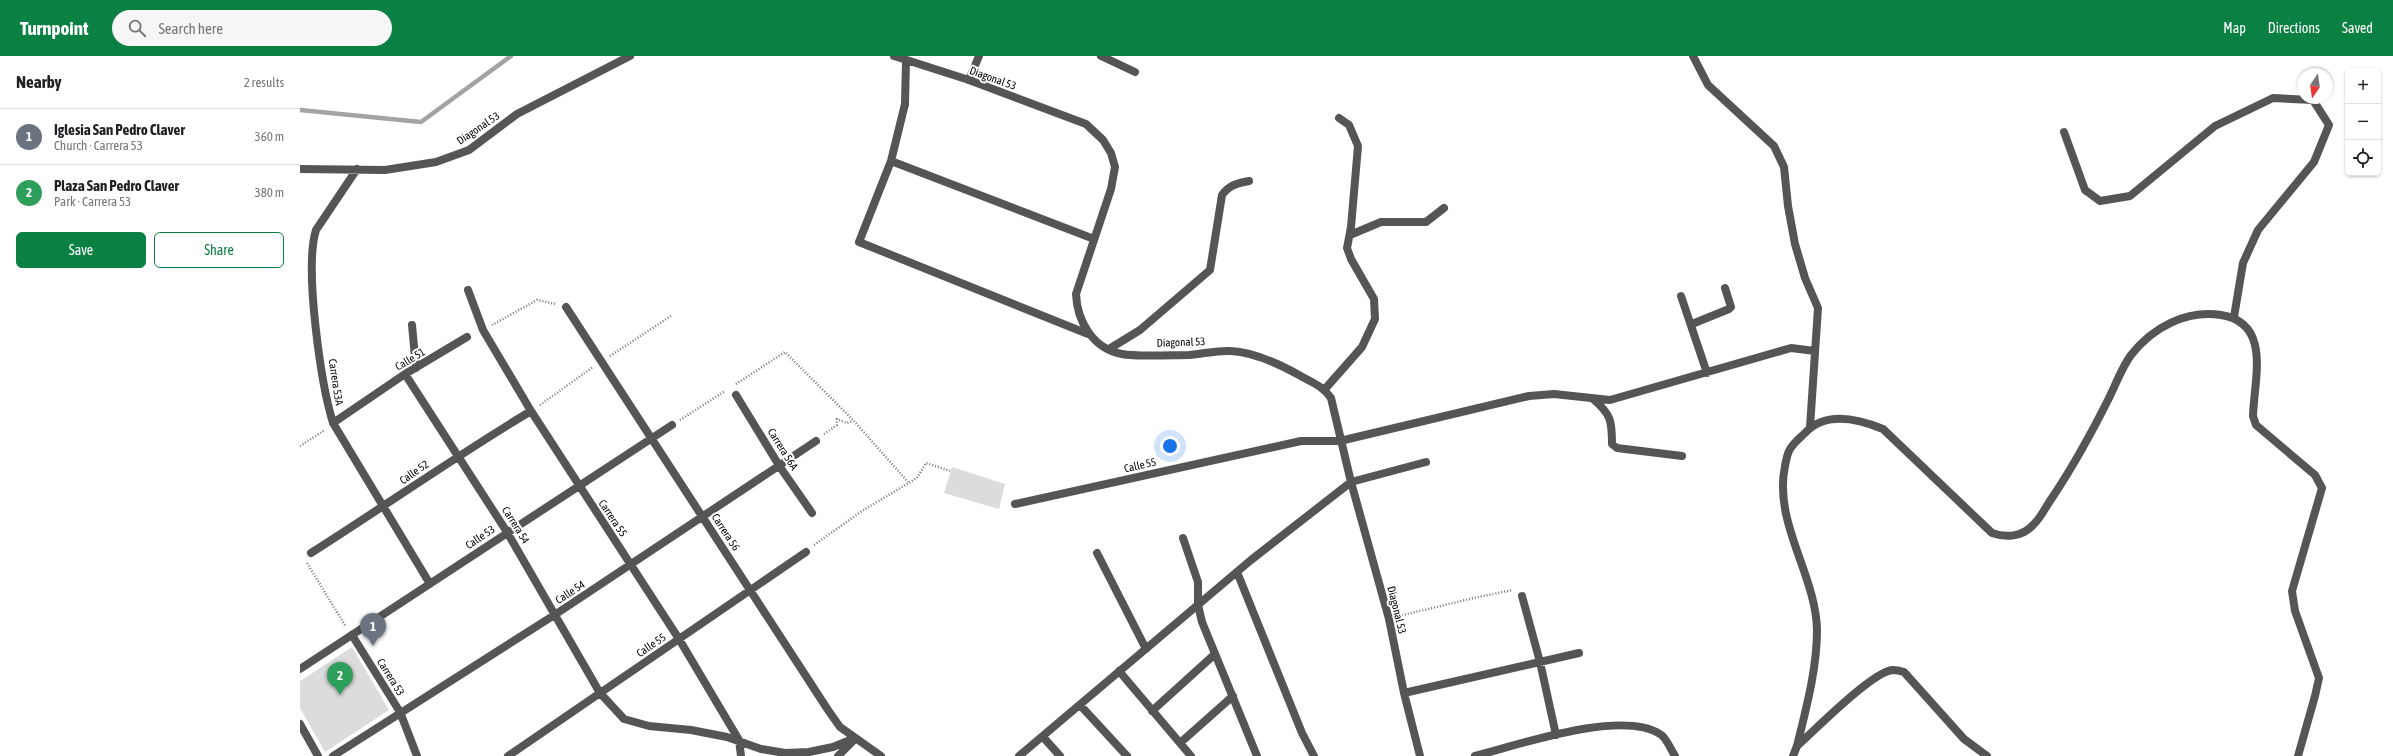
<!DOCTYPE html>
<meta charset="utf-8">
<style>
:root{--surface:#fff;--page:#f6f6f6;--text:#202124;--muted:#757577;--line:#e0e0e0;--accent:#0b8043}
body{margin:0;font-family:"Asap Condensed",sans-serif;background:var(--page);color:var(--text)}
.controls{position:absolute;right:12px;top:12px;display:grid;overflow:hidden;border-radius:6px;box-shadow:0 1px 3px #0004}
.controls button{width:36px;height:36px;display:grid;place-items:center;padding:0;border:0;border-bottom:1px solid var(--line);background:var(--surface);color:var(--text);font:20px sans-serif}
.compass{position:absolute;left:1997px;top:12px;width:36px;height:36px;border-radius:50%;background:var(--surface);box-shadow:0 1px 3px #0004;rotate:193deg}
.you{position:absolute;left:870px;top:390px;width:14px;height:14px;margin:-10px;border:3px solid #fff;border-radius:50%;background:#1a73e8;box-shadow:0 0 0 6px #1a73e833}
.badge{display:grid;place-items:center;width:26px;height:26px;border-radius:50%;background:var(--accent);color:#fff;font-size:13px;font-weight:700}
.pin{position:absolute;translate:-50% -33px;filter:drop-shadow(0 1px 2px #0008)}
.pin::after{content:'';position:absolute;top:21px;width:14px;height:12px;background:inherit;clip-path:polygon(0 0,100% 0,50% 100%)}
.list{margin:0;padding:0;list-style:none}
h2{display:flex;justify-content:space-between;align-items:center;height:52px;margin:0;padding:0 16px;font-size:17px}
h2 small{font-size:13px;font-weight:400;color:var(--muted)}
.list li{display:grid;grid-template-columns:26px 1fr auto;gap:12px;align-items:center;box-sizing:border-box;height:56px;padding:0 16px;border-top:1px solid var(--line)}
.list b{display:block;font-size:15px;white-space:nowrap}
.list p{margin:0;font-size:13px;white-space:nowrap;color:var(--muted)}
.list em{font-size:13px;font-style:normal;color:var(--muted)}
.actions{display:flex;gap:8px;padding:12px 16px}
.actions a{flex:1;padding:9px 0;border:1px solid var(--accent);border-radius:6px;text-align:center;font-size:14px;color:var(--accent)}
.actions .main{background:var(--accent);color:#fff}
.icon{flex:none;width:22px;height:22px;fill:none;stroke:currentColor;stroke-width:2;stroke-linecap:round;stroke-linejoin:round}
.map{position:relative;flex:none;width:2093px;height:700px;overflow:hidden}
header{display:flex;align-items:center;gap:24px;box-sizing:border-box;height:56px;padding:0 20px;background:var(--accent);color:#fff}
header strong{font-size:19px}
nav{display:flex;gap:22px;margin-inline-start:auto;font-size:14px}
.search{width:280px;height:36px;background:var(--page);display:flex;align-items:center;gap:10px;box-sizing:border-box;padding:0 14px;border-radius:22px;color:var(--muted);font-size:15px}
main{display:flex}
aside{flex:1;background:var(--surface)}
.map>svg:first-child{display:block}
.green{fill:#dcdcdc}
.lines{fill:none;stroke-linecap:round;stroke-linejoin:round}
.stream{stroke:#a3a3a3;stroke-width:4.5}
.path{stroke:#777;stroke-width:2.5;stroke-dasharray:1 2;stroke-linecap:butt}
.service{stroke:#555;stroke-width:8}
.pedestrian{stroke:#555;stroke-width:8}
.minor{stroke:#555;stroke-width:8}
.labels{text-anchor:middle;stroke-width:4;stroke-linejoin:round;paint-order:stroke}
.street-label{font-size:11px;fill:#000;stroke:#fff}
</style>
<header>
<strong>Turnpoint</strong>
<div class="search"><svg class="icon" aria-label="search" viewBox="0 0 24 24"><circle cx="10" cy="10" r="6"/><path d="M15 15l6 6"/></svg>Search here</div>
<nav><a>Map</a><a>Directions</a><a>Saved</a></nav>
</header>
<main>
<aside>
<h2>Nearby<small>2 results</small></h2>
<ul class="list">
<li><span class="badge" style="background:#6b7280">1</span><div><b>Iglesia San Pedro Claver</b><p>Church · Carrera 53</p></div><em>360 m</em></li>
<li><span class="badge" style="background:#2e9e5b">2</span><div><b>Plaza San Pedro Claver</b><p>Park · Carrera 53</p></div><em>380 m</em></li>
</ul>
<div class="actions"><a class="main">Save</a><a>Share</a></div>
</aside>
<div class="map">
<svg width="2093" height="700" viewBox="0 0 2093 700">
<rect width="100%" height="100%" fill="#fff"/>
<!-- green -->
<path class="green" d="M 652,411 L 705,428 L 699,453 L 644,437 Z
M 52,591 L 89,654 L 25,696 L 0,652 L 0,625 Z"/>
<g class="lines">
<!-- stream -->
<path class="stream" d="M 0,54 L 121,66 L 211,0"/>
<!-- path -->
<path class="path" d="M 192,269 L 237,244 L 256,248
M 310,300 L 371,260
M 436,328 L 485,296 L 554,365 L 608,426
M 240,349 L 293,311
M 380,364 L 425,335
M 524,378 L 537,369 L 537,363 L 547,367 L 553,365
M 0,390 L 25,374
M 514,489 L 562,455 L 617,422 L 626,407 L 650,415
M 7,507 L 46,571
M 1099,560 L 1178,541 L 1213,534"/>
<!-- service -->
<path class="service" d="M 1764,76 L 1785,134 L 1800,145 L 1830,140 L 1915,70 L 1973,42 L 2013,44 L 2029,69 L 2014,106 L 1958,174 L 1943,207 L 1934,261
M 1497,690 C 1515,674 1571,617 1592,614 C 1596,614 1601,615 1604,616 L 1664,683 L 1687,700"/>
<!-- pedestrian -->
<path class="pedestrian" d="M 801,0 L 835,16
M 669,24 L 679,0
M 605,48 L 591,105 L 559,186 L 788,278
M 591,105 L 794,183
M 898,549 L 902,566 L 957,700
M 52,579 L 100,656
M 743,681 L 760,700"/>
<!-- minor -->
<path class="minor" d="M 594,0 L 669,24 L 786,68 L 803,84 L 811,97 L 815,111 L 811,133 L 776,238 C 777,265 793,293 822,298 C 836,301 873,299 889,299 C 903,298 917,294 931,295 C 954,296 979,308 999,319 C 1011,326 1023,330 1031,342 L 1051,426 L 1089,563 L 1104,637 L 1120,700
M 1393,0 L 1408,29 L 1474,90 L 1484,111 L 1488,150 L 1495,188 L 1505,222 L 1518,252 L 1510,371
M 605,48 L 606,4
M 0,113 L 85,114 L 136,106 L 169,94 L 217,58 L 330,0
M 57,113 L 16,174 C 4,212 21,328 33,367 L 130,528
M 1050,179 L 1081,166 L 1126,166 L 1144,152
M 168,234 L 183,274 L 231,355 L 379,583 L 439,684 L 441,700
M 1381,240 L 1407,317
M 266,251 L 528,654 L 540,671 L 581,700
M 1392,268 L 1429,253 L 1431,251 L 1425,232
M 112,269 L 116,312
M 809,293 L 840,274 L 910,214 L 922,139 C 929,129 938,127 949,125
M 105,318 L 207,476 L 300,637 L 324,663 L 349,670 L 391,674 L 427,681 L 461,693 L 485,697 L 509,696 L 533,691 L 555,682
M 1025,333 L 1062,291 L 1075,263 L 1074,243 L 1051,203 L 1047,192 L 1051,171 L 1058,90 L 1049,69 L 1039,62
M 436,339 L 480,411 L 512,457
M 1293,343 C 1311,358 1312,365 1312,388 L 1317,392 L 1382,400
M 33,367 L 105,318 L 167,281
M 715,448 L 1001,385 L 1040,385 L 1229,340 L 1254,338 L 1310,344 L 1491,292 L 1515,295
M 883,482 L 898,526 L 898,549
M 11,497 C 85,450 156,400 231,355
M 797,497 L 846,593
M 937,516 L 1002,677 L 1014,700
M 1222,540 L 1240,606 L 1256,679
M 0,613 L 372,369
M 819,615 L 891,700
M 1104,637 L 1279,597
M 780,649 L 827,700
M 852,655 L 915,598
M 100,656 L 117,700
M 0,668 L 18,700
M 880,687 L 933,640
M 33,700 L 256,558 L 516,385
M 208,700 L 506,496
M 538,700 L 553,685
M 719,700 L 951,504 L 1051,426 L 1126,406
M 1175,700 C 1218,689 1321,653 1360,678 C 1366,681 1371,694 1375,700
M 1493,700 L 1497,690 C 1506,653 1517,613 1517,574 C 1516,519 1473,466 1485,410 C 1486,405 1487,399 1489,395 C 1492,388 1500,382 1505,377 C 1526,354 1559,363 1583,373 L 1692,477 C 1706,482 1722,481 1733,469 C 1741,462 1746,450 1752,442 C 1774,409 1792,376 1809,342 C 1816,328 1822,311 1831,299 C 1853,271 1886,254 1921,259 C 1972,267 1954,323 1953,360 L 1956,369 L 2015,419 L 2022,432 L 1992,535 L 1995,555 L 2019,622 L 2015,640 L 1998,700"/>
</g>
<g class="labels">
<!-- street labels -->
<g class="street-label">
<text transform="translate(693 22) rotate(20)" y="4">Diagonal 53</text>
<text transform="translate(178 72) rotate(-34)" y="4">Diagonal 53</text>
<text transform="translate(881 286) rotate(-2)" y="4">Diagonal 53</text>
<text transform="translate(110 303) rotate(-31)" y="4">Calle 51</text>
<text transform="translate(36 326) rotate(81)" y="4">Carrera 53A</text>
<text transform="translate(483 393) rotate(58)" y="4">Carrera 56A</text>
<text transform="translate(840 409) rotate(-13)" y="4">Calle 55</text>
<text transform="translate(114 416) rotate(-35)" y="4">Calle 52</text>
<text transform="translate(313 462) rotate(56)" y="4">Carrera 55</text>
<text transform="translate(216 469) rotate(58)" y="4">Carrera 54</text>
<text transform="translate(426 476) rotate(57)" y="4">Carrera 56</text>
<text transform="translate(180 481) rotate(-34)" y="4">Calle 53</text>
<text transform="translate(270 536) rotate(-33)" y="4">Calle 54</text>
<text transform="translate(1097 554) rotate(76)" y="4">Diagonal 53</text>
<text transform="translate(351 589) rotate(-34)" y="4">Calle 55</text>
<text transform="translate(91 621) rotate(58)" y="4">Carrera 53</text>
</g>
</g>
</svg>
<div class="controls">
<button>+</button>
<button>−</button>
<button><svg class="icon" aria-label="locate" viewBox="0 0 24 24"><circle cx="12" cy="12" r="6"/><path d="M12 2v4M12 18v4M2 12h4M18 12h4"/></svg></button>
</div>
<svg class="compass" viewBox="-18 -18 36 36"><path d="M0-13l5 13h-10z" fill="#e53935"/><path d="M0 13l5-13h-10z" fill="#757577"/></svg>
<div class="you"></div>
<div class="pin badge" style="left:73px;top:590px;background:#6b7280">1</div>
<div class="pin badge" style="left:40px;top:639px;background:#2e9e5b">2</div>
</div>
</main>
